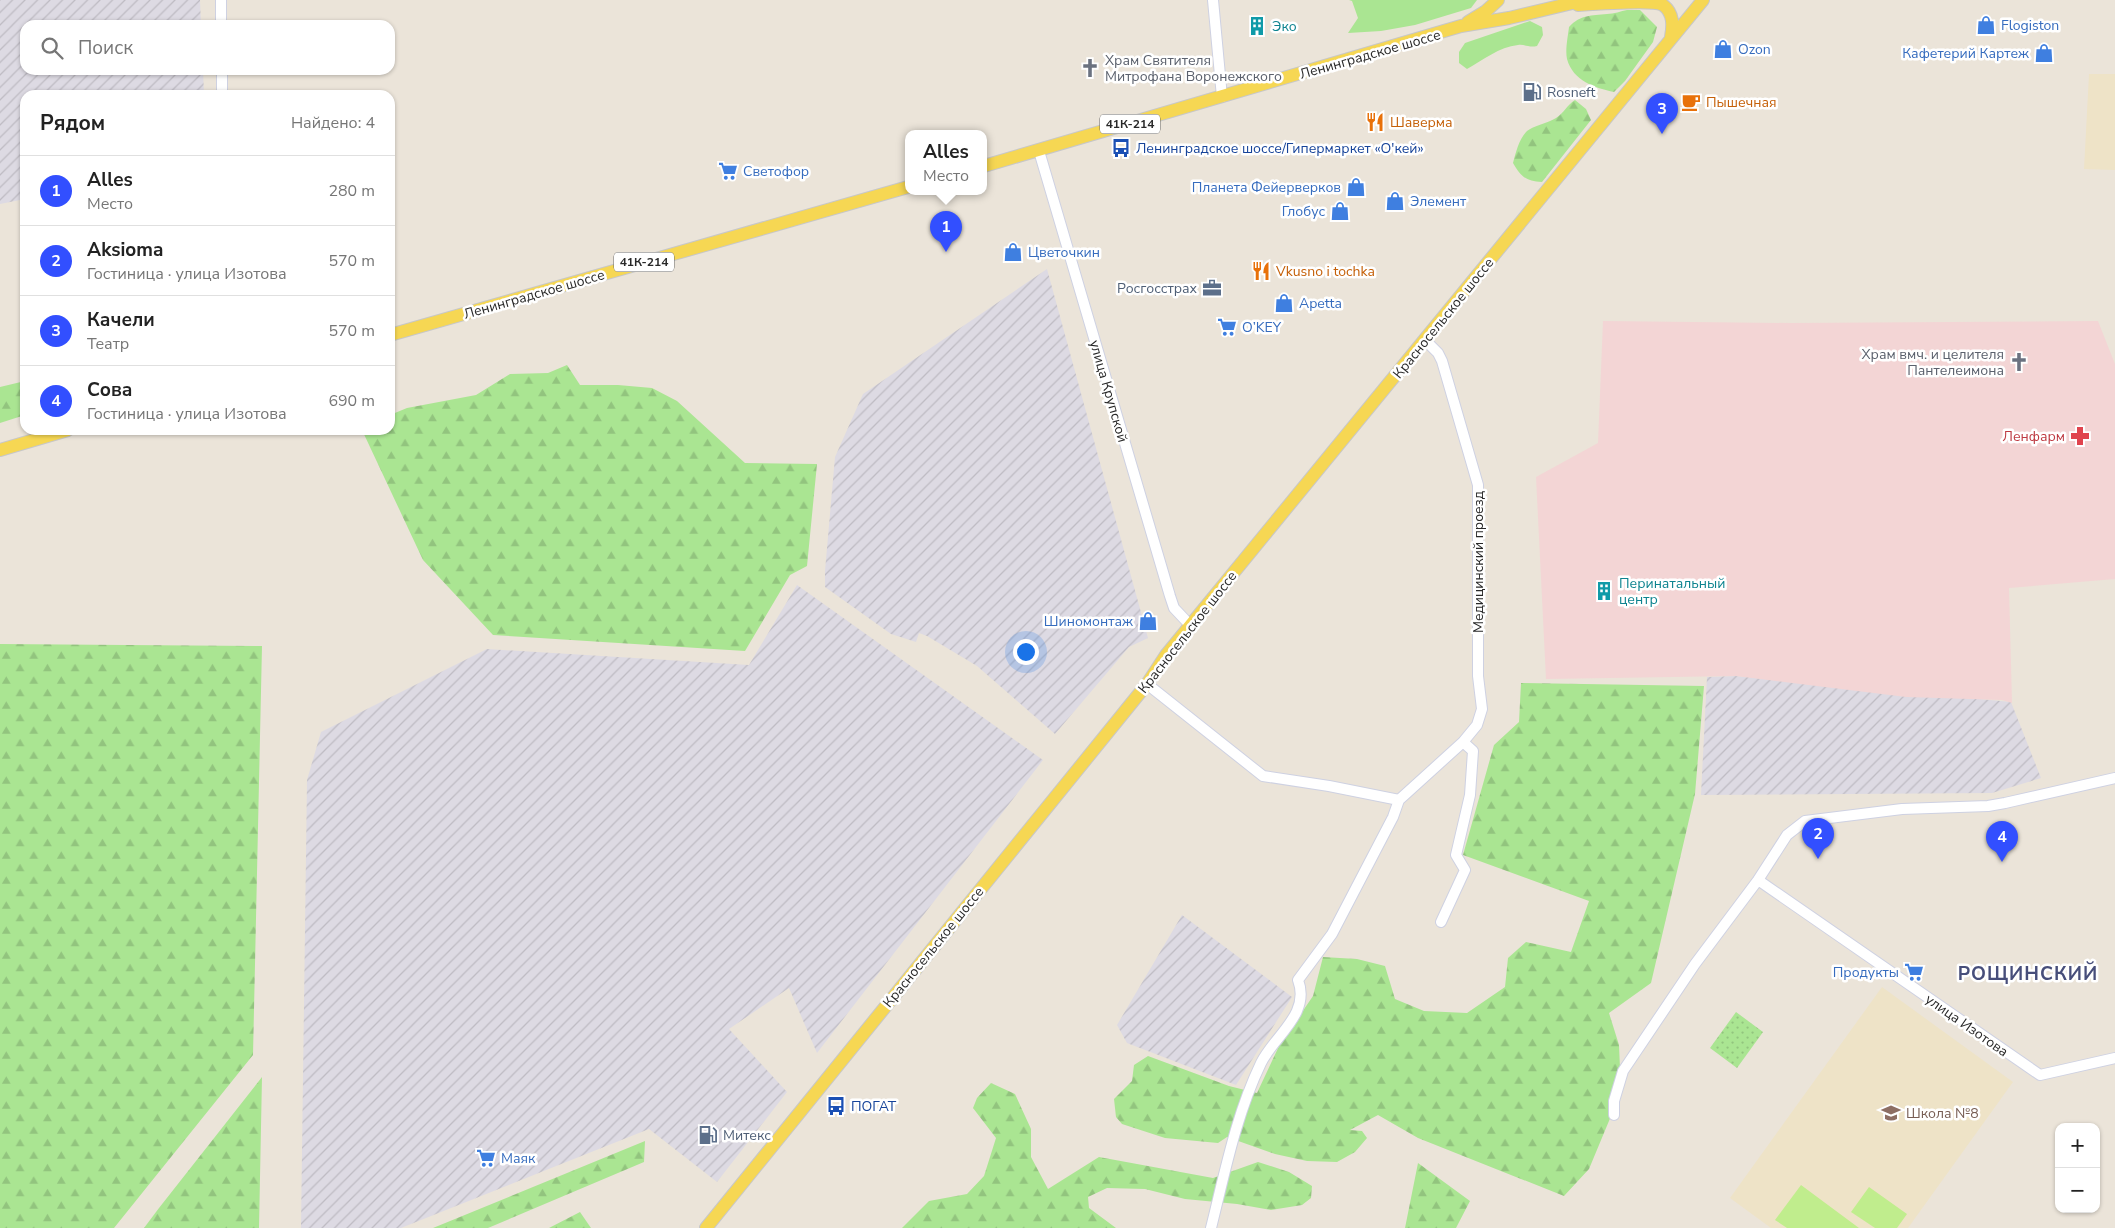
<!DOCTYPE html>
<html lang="ru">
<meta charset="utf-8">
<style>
:root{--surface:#fff;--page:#f6f6f6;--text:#222;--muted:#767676;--line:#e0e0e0;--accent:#324fff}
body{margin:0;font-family:"Nunito Sans",sans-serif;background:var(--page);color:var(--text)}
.controls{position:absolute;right:15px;bottom:15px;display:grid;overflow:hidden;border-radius:10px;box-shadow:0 1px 4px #0004}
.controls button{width:45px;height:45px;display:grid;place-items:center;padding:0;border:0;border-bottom:1px solid var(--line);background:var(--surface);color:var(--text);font:25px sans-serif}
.you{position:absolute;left:1025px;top:651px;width:18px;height:18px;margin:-12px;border:4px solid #fff;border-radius:50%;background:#1a73e8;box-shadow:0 0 0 8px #1a73e833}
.badge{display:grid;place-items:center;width:32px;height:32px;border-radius:50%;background:var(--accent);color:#fff;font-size:16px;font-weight:700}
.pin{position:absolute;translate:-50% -41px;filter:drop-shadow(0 1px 2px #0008)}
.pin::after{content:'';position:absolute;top:26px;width:18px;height:15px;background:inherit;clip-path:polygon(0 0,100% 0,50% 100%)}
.popup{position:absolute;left:905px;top:130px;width:82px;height:65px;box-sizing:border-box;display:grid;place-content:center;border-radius:10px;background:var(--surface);filter:drop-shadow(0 1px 4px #0005);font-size:16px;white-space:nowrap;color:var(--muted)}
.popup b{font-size:19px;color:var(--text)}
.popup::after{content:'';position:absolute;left:50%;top:100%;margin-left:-10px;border:10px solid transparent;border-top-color:var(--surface)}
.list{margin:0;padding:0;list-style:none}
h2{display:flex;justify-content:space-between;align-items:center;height:65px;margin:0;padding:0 20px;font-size:21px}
h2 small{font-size:16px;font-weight:400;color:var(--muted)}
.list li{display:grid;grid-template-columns:32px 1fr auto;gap:15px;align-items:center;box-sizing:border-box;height:70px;padding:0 20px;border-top:1px solid var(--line)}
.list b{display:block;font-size:19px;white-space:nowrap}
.list p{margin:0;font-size:16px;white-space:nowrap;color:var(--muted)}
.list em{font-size:16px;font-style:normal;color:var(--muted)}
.icon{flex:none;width:28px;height:28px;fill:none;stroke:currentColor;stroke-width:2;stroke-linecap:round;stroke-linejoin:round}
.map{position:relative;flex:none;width:2115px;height:1228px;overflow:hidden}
.search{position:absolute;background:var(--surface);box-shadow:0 1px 4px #0004;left:20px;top:20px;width:375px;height:55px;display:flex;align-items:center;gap:12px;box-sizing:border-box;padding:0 18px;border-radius:15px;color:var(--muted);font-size:19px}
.panel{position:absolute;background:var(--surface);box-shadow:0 1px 4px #0004;left:20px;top:90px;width:375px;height:345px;border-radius:15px}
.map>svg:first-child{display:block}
.industrial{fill:url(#industrial-furrows)}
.education{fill:#eee3c7}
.medical{fill:#f3d5d5}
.grass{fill:#aae592}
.forest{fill:url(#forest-firs)}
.park{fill:url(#park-dots)}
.pitch{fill:#c0ed8d}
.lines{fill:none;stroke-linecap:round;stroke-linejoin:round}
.minor-casing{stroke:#ced1e2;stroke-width:12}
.major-casing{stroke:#c7c7c7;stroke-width:14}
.minor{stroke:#fff;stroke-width:10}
.major{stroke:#f6d753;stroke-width:12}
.labels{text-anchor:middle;stroke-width:5;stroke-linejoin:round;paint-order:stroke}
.shield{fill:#fff;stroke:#686868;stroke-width:1}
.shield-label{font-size:12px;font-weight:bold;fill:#282828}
.shop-label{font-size:14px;fill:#366cbe;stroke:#fff;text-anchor:start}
.culture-label{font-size:14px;fill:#0d838f;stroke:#fff;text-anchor:start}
.street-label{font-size:14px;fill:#282828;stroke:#fff}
.worship-label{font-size:14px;fill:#5b616d;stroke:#fff;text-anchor:start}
.service-label{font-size:14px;fill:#4e5e75;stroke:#fff;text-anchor:start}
.food-label{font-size:14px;fill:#c56008;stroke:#fff;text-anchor:start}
.transit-label{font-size:14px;fill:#164399;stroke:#fff;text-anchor:start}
.health-label{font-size:14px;fill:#be3a42;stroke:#fff;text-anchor:end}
.education-label{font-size:14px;fill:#785e54;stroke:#fff;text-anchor:start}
.district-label{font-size:19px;font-weight:bold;letter-spacing:1px;fill:#474e7a;stroke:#fff}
</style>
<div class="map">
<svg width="2115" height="1228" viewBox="0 0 2115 1228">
<defs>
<pattern id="industrial-furrows" width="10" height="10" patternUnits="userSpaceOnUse" patternTransform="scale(1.25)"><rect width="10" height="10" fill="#dddae3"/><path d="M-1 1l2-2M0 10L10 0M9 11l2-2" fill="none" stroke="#bebbc3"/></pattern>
<pattern id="forest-firs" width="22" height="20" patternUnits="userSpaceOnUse" patternTransform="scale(1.25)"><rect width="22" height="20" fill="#aae592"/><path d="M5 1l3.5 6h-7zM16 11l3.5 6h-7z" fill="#92c47e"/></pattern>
<pattern id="park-dots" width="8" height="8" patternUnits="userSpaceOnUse" patternTransform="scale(1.25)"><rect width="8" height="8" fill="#aae592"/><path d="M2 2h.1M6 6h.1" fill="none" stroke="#92c47e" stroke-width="1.8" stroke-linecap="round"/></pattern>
</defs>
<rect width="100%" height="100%" fill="#ebe4d9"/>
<!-- industrial -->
<path class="industrial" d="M 0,0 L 200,0 L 201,25 L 25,25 L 25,70 L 203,70 L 204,95 L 25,95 L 25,199 L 0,204 Z
M 1047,269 L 1148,638 L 1129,647 L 1055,734 L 977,666 L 927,636 L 919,633 L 916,642 L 891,634 L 825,587 L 825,571 L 835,457 L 863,394 Z
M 797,585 L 1043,760 L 817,1053 L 789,988 L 729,1029 L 787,1092 L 717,1182 L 649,1129 L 401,1228 L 301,1228 L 307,780 L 321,732 L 487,649 L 749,665 Z
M 1736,676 L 2011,702 L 2041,778 L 1992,793 L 1701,795 L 1707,677 Z
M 1182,915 L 1292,997 L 1236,1085 L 1127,1043 L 1117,1025 Z"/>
<!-- education -->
<path class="education" d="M 2089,74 L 2115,74 L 2115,170 L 2084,169 Z
M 1882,987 L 2013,1082 L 1908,1228 L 1771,1228 L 1730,1198 Z"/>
<!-- medical -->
<path class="medical" d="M 1603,321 L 1791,323 L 2098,321 L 2115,364 L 2115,579 L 2009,588 L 2012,703 L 2002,700 L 1906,697 L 1736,676 L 1546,679 L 1536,477 L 1598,443 Z"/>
<!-- grass -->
<path class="grass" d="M 1349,0 L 1477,0 L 1471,8 L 1415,25 L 1381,31 L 1348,33 L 1358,18 L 1352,1 Z
M 1530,21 L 1542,27 L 1543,35 L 1537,46 C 1529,48 1525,44 1518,45 C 1499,47 1483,60 1467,69 L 1459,63 L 1459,52 L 1465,43 Z"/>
<!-- forest -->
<path class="forest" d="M 1627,10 L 1640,10 L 1657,27 L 1653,42 L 1625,81 L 1614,92 C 1595,88 1573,81 1567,59 C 1565,50 1568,36 1569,27 C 1581,14 1591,16 1607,14 C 1614,14 1621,11 1627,10 Z
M 1575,100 L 1586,109 L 1591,120 L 1542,182 C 1526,181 1521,177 1513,163 C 1516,152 1519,139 1527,131 C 1533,126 1548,123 1556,118 C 1564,113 1567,105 1575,100 Z
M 567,365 L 580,385 L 618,385 L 652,388 L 677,401 L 745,463 L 817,464 L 807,566 L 790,575 L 745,651 L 493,635 L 423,560 L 362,430 L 390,430 L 390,415 L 407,408 L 476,395 L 510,374 L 548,373 Z
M 25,381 L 25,415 L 0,423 L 0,387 Z
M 0,644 L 262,646 L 253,1055 L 114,1228 L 0,1228 Z
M 1521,683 L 1704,686 L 1695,794 L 1651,983 L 1609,1013 L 1619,1045 L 1621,1092 L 1589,1169 L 1564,1196 L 1418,1138 L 1378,1115 L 1350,1130 L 1362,1131 L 1367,1138 L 1355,1152 L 1337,1162 L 1307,1161 L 1275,1154 L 1227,1137 L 1218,1143 L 1165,1138 L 1122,1124 L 1116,1117 L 1114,1099 L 1132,1081 L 1134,1065 L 1148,1056 L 1229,1086 L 1257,1093 L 1279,1046 L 1313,996 L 1323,957 L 1357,959 L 1385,966 L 1395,999 L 1424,1011 L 1467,1013 L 1505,987 L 1508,958 L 1526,942 L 1571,952 L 1589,901 L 1463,855 L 1494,745 L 1519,722 Z
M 262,1077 L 259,1228 L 144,1228 L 159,1208 Z
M 991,1083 L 1015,1094 L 1031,1129 L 1031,1157 L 1048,1189 L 1099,1157 L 1213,1178 L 1258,1162 L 1289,1172 L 1312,1186 L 1311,1198 L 1302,1205 L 1271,1210 L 1237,1204 L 1185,1199 L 1145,1189 L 1107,1188 L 1088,1197 L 1089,1208 L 1116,1228 L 902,1228 L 929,1201 L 967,1194 L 984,1176 L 996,1138 L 973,1108 L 977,1098 Z
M 645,1141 L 644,1162 L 488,1228 L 433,1228 Z
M 1418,1163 L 1470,1201 L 1456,1228 L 1405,1228 Z
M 580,1212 L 591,1228 L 549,1228 Z"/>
<!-- park -->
<path class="park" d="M 1736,1012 L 1763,1032 L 1737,1068 L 1710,1048 Z"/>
<!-- pitch -->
<path class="pitch" d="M 1801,1185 L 1859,1228 L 1787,1228 L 1775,1220 Z
M 1869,1187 L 1907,1214 L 1897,1228 L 1875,1228 L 1851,1212 Z"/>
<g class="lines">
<!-- minor casing -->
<g class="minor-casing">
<path id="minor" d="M 221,0 L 221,25
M 1213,0 L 1222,97
M 222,70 L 222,95
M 1039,151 L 1170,596 L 1174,608 L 1190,625
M 1147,684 L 1263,776 L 1329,786 L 1399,800 L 1463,742 L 1477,725 L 1482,709 L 1478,676 L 1478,485 L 1442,361 L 1438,353 L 1425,340
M 1758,880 L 2040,1075 L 2115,1058
M 1441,922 L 1465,870 L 1456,855 L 1470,795 L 1473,751 L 1463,742
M 1614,1115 L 1614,1101 L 1623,1071 L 1695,964 L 1758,880 L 1787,835 L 1805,821 L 1902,809 L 1988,806 L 2005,803 L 2115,778
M 1211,1228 C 1225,1172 1236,1115 1261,1063 C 1274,1036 1311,1014 1298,980 L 1332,934 L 1393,817 L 1399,800"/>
</g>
<!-- major casing -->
<g class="major-casing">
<path id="major" d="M 1578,5 C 1593,4 1654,0 1663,5 C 1674,13 1673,26 1671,37
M 1468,22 L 1486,11 L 1498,0
M 984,166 L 1461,26 L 1509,18 L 1585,0
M 390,335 L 908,187
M 0,450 L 68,430
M 706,1228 L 1147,684 L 1166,655 L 1703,0"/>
</g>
<!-- minor -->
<use href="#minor" class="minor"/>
<!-- major -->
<use href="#major" class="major"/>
</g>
<!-- icons -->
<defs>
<g id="shop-bare" transform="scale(1.5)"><path d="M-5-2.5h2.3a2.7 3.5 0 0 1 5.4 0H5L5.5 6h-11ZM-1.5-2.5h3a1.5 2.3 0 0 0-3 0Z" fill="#3f7fe0" stroke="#fff" stroke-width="2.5" paint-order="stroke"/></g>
<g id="building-bare" transform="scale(1.5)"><path d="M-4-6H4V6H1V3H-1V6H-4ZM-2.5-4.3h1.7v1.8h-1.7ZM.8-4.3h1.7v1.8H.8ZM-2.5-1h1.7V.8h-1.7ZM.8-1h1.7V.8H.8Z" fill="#0f9aa8" stroke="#fff" stroke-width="2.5" paint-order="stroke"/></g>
<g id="church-bare" transform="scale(1.5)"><path d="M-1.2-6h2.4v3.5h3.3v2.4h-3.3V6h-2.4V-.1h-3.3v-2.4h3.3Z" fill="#6b7280" stroke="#fff" stroke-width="2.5" paint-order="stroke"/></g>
<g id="fuel-bare" transform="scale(1.5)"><path d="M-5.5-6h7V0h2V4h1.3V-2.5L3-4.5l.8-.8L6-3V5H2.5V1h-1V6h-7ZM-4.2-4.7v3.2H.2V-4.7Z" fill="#5c6f8a" stroke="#fff" stroke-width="2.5" paint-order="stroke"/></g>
<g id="cafe-bare" transform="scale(1.5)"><path d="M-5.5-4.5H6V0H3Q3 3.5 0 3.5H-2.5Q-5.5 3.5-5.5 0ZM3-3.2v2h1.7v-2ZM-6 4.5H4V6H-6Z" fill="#e8710a" stroke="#fff" stroke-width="2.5" paint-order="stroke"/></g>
<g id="restaurant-bare" transform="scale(1.5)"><path d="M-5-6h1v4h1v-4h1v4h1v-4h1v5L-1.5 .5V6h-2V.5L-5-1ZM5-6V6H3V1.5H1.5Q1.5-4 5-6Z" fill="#e8710a" stroke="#fff" stroke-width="2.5" paint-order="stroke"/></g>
<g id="bus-bare" transform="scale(1.5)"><path d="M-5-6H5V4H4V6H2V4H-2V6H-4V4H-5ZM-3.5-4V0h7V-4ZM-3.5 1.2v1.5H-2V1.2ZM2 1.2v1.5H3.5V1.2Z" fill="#1a4fb4" stroke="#fff" stroke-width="2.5" paint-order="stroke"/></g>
<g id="supermarket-bare" transform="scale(1.5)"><path d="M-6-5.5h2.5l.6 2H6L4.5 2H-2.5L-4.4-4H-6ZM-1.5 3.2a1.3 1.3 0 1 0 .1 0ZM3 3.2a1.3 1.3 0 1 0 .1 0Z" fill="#3f7fe0" stroke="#fff" stroke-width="2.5" paint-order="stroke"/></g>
<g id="office-bare" transform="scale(1.5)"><path d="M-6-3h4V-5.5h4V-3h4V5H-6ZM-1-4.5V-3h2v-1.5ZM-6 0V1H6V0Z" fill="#5c6f8a" stroke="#fff" stroke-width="2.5" paint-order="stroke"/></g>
<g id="pharmacy-bare" transform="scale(1.5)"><path d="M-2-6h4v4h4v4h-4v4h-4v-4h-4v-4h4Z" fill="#e0444e" stroke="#fff" stroke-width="2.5" paint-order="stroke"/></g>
<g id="school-bare" transform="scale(1.5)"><path d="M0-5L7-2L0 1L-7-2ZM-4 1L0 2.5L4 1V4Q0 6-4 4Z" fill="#8d6e63" stroke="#fff" stroke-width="2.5" paint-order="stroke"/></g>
</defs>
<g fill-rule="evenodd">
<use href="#shop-bare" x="1986" y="25"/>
<use href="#building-bare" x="1257" y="26"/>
<use href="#shop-bare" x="1723" y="49"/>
<use href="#shop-bare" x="2044" y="53"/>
<use href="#church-bare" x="1090" y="68"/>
<use href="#fuel-bare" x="1532" y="92"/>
<use href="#cafe-bare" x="1691" y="102"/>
<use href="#restaurant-bare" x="1375" y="122"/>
<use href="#bus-bare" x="1121" y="148"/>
<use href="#supermarket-bare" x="728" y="171"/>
<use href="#shop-bare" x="1356" y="187"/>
<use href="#shop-bare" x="1395" y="201"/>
<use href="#shop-bare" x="1340" y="211"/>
<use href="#shop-bare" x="1013" y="252"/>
<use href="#restaurant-bare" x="1261" y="271"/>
<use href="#office-bare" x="1212" y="288"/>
<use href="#shop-bare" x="1284" y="303"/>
<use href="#supermarket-bare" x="1227" y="327"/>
<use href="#church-bare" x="2019" y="362"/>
<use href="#pharmacy-bare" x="2080" y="436"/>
<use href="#building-bare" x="1604" y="591"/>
<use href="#shop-bare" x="1148" y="621"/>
<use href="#supermarket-bare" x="1914" y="972"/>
<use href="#bus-bare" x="836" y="1106"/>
<use href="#school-bare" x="1891" y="1113"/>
<use href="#fuel-bare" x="708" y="1135"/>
<use href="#supermarket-bare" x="486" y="1158"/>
</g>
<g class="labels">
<!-- shield labels -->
<g class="shield">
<rect x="1100" y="114.5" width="60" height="19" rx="4"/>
<rect x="614" y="252.5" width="60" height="19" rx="4"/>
</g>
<g class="shield-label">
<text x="1130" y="128">41К-214</text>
<text x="644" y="266">41К-214</text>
</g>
<!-- shop labels -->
<g class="shop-label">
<text x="2001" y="30">Flogiston</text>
<text x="1738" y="54">Ozon</text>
<text x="2029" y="58" text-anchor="end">Кафетерий Картеж</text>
<text x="743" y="176">Светофор</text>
<text x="1341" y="192" text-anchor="end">Планета Фейерверков</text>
<text x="1410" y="206">Элемент</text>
<text x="1325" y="216" text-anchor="end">Глобус</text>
<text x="1028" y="257">Цветочкин</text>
<text x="1299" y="308">Apetta</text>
<text x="1242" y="332">O’KEY</text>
<text x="1133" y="626" text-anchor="end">Шиномонтаж</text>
<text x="1899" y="977" text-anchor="end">Продукты</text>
<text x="501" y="1163">Маяк</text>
</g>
<!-- culture labels -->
<g class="culture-label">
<text x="1272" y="31">Эко</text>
<text x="1619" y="588">Перинатальный<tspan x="1619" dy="16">центр</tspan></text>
</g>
<!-- street labels -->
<g class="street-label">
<text transform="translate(1370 54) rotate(-16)" y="5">Ленинградское шоссе</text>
<text transform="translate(534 294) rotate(-16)" y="5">Ленинградское шоссе</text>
<text transform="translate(1443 318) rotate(-51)" y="5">Красносельское шоссе</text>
<text transform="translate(1109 391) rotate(74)" y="5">улица Крупской</text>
<text transform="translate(1478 562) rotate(-90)" y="5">Медицинский проезд</text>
<text transform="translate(1187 632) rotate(-52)" y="5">Красносельское шоссе</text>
<text transform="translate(933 947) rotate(-51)" y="5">Красносельское шоссе</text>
<text transform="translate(1967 1025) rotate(35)" y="5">улица Изотова</text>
</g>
<!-- worship labels -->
<g class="worship-label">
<text x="1105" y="65">Храм Святителя<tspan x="1105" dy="16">Митрофана Воронежского</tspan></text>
<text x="2004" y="359" text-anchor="end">Храм вмч. и целителя<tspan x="2004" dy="16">Пантелеимона</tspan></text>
</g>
<!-- service labels -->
<g class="service-label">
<text x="1547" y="97">Rosneft</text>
<text x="1197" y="293" text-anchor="end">Росгосстрах</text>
<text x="723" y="1140">Митекс</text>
</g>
<!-- food labels -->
<g class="food-label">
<text x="1706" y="107">Пышечная</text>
<text x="1390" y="127">Шаверма</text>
<text x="1276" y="276">Vkusno i tochka</text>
</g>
<!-- transit labels -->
<g class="transit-label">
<text x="1136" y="153">Ленинградское шоссе/Гипермаркет «О'кей»</text>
<text x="851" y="1111">ПОГАТ</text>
</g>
<!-- health labels -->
<g class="health-label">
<text x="2065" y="441">Ленфарм</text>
</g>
<!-- education labels -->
<g class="education-label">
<text x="1906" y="1118">Школа №8</text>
</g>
<!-- district labels -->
<g class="district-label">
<text x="2028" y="980">РОЩИНСКИЙ</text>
</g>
</g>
</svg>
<div class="controls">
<button>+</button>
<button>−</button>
</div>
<div class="you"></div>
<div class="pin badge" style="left:946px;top:252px">1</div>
<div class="popup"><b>Alles</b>Место</div>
<div class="pin badge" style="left:1818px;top:859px">2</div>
<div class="pin badge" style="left:1662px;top:134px">3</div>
<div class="pin badge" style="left:2002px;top:862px">4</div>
<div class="search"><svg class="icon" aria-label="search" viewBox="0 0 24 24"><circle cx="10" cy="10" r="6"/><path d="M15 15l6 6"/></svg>Поиск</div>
<section class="panel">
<h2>Рядом<small>Найдено: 4</small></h2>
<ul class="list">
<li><span class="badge">1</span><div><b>Alles</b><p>Место</p></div><em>280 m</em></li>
<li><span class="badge">2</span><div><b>Aksioma</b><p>Гостиница · улица Изотова</p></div><em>570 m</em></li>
<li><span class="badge">3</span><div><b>Качели</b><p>Театр</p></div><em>570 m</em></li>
<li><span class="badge">4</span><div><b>Сова</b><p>Гостиница · улица Изотова</p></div><em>690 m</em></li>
</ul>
</section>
</div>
